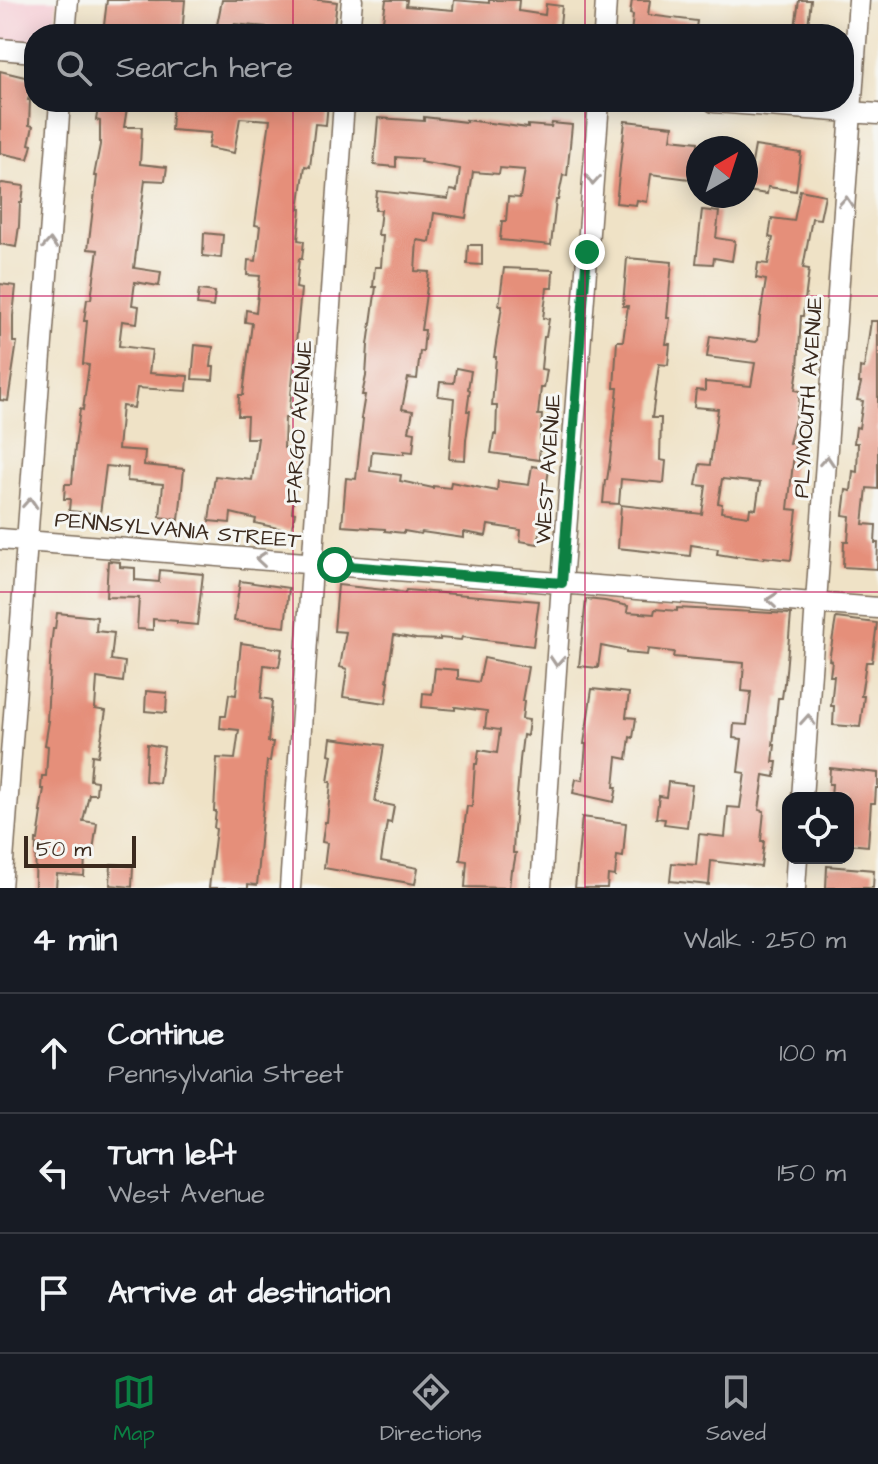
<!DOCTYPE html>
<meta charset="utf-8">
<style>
:root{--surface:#171b24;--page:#242831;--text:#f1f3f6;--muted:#9ea1a6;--line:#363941;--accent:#0b8043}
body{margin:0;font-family:"Architects Daughter",sans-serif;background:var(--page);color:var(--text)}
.controls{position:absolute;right:24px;bottom:24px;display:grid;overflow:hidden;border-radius:16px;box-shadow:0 4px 20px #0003}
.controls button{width:72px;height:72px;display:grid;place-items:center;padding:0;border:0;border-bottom:2px solid var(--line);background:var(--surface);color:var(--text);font:40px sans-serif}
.compass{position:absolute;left:686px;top:136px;width:72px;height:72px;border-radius:50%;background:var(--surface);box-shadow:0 4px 20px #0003;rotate:39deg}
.scale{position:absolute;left:24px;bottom:20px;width:112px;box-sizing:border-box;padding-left:8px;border:4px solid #3b2a1e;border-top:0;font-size:22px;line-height:28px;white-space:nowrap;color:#3b2a1e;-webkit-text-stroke:6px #f6f6f2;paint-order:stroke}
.stop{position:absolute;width:24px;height:24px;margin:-18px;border:6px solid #0b8043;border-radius:50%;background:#fff}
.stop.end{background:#0b8043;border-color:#fff;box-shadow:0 2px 8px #0008}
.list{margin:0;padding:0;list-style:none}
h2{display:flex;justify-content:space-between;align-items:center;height:104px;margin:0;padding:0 32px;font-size:34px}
h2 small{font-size:26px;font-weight:400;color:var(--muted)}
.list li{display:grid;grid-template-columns:52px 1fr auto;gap:24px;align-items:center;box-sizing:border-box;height:120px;padding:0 32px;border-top:2px solid var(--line)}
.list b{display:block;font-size:30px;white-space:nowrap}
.list p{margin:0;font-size:26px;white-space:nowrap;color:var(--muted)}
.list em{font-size:26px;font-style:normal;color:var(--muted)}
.icon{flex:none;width:44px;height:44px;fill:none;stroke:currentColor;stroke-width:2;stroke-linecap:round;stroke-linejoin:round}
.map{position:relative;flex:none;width:878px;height:888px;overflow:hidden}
.search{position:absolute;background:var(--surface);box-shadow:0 4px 20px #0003;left:24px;right:24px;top:24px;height:88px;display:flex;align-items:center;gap:20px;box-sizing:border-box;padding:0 28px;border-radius:32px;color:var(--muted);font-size:30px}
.sheet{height:464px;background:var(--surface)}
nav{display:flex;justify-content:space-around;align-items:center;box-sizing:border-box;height:112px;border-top:2px solid var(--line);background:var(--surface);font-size:22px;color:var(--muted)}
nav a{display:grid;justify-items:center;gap:4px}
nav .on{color:var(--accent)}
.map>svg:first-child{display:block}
.built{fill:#f6cfd7}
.building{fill:#e58f7a;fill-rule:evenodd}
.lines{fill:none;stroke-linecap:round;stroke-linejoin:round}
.minor-casing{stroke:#7a6a59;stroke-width:23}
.minor{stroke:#fff;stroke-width:20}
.oneway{stroke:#a79f9a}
.route{stroke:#0b8043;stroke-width:10}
.grid{fill:none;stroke:#c2185b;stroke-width:2;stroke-opacity:0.55}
.labels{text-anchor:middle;stroke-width:6;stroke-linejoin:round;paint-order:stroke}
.street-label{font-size:22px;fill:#3b2a1e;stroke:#f6f6f2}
</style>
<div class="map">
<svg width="878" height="888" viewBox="0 0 878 888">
<rect width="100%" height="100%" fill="#f6f6f2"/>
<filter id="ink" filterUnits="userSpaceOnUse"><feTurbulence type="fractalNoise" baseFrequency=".0125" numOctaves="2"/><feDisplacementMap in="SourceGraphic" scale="16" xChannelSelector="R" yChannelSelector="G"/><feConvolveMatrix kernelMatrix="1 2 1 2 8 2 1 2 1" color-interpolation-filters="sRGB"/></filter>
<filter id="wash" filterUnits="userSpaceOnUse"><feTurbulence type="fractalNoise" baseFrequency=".006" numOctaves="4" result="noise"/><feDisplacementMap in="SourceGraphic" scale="32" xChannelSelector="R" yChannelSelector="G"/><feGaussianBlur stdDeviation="1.8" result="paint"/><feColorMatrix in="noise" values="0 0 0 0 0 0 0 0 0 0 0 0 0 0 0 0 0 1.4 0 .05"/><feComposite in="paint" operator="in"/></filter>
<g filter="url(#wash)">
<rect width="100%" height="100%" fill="#efe2c6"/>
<!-- built -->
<path class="built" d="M 0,0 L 57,0 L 54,34 L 34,34 L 34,44 L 0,41 Z"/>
<g id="blocks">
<!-- building -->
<path class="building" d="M 107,0 L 185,0 L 182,34 L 166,34 L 142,29 L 141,34 L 103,34 Z
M 222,0 L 320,0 L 337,2 L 333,34 L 293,34 L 294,32 L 266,30 L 266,27 L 234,24 L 233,29 L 217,25 Z
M 386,0 L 407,0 L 406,6 L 453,10 L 454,0 L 489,3 L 489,0 L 519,0 L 518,11 L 545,15 L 546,4 L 562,6 L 559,34 L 381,34 Z
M 632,0 L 650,0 L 648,15 L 697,21 L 695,34 L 631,34 L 633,15 L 630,14 Z
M 799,0 L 811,0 L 807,34 L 794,34 Z
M 0,71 L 33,79 L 28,100 L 30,100 L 29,125 L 33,126 L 29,144 L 32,145 L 28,159 L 0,153 Z
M 99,102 L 128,102 L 124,127 L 142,127 L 140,164 L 167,167 L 165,181 L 145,180 L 134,268 L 161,272 L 159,286 L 135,282 L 132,305 L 139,306 L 137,323 L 122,321 L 119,346 L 152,350 L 149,373 L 188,376 L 187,391 L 137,388 L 134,408 L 122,406 L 118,449 L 145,451 L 144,465 L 184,469 L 179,520 L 160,517 L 163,484 L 127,481 L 128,468 L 106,466 L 100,514 L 69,511 L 70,499 L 64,499 L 65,484 L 72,484 L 75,446 L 80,409 L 83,410 L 89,365 L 83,364 L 87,321 L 84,321 L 87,299 L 91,299 L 98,250 L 88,249 L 97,176 L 94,176 L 100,145 L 100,121 L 96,120 Z
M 173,102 L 242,102 L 260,105 L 260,102 L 328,102 L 326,125 L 315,124 L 310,167 L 305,166 L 299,209 L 301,209 L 298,240 L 304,241 L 302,259 L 299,259 L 296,288 L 301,289 L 289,418 L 285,418 L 284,448 L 300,451 L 292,512 L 295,513 L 291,531 L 255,523 L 256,519 L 231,513 L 230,523 L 209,521 L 215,476 L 252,480 L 258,438 L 246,438 L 247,416 L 238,416 L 239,395 L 243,395 L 252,323 L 245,322 L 246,310 L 256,312 L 260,276 L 247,275 L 248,260 L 256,261 L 260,226 L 255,225 L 270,120 L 240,118 L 234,153 L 208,148 L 211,133 L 171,130 Z
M 424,117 L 466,122 L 466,120 L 528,128 L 528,125 L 551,127 L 552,123 L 572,125 L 567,176 L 563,175 L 558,200 L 556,200 L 551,245 L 500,240 L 502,221 L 506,221 L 508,197 L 520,198 L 525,170 L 500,168 L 499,174 L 473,172 L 466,218 L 434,213 L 430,242 L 417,240 L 415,271 L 429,272 L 421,330 L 425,330 L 423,352 L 420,351 L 417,379 L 408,378 L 402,409 L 413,411 L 409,431 L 415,432 L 413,452 L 404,451 L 404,454 L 372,451 L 370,471 L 401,475 L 400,481 L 433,488 L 433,486 L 450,488 L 451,482 L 497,491 L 498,481 L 529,485 L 532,466 L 549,469 L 538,544 L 520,541 L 521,530 L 488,525 L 486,536 L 464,532 L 464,538 L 422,532 L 421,534 L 404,531 L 404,533 L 385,531 L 385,529 L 342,526 L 346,478 L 356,479 L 363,419 L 361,419 L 365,395 L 362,395 L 366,376 L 368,345 L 376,287 L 373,287 L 375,267 L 381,267 L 383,235 L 378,235 L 381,210 L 375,210 L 377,191 L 448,199 L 450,190 L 457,191 L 460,169 L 420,162 L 421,159 L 396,157 L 396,167 L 374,165 L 378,118 L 424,121 Z
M 625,121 L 673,126 L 671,139 L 698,142 L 698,180 L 651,174 L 647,202 L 637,200 L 636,205 L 616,203 Z
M 755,146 L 801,153 L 796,191 L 768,187 L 767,194 L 747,191 Z
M 2,183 L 24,186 L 22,202 L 20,202 L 19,226 L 16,247 L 0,244 L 0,184 Z
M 800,190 L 825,195 L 820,219 L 812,218 L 803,268 L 809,269 L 803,316 L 801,316 L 798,368 L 795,390 L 800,391 L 799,404 L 789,443 L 795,444 L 788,509 L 797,510 L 791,560 L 764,557 L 764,559 L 736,556 L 736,557 L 717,554 L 718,549 L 691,545 L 690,556 L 618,548 L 621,505 L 702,514 L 706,486 L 696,485 L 700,464 L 710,465 L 718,409 L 694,407 L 696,390 L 705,391 L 705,382 L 751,386 L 755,363 L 707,357 L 710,336 L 756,342 L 758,340 L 760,317 L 766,280 L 756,278 L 758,263 L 768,264 L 773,238 L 769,237 L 772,218 L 794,221 ZM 722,479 L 760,483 L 756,509 L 750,508 L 749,516 L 721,512 L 722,504 L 718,503 Z
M 702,210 L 719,212 L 716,238 L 735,241 L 732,261 L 714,258 L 713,264 L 696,263 Z
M 204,233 L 223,235 L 221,258 L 203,256 Z
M 468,245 L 482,245 L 482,265 L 467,264 Z
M 627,258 L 672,262 L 667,318 L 670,318 L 666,344 L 670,344 L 668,365 L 659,364 L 652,418 L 661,418 L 660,460 L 666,461 L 664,483 L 621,479 L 619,504 L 603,503 L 605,480 L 607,480 L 610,461 L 618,388 L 614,388 L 617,341 L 623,341 L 628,306 L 623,306 Z
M 504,268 L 553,270 L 552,288 L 547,288 L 543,318 L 549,319 L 546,337 L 544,337 L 541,369 L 547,370 L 544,388 L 541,388 L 538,415 L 542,415 L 539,460 L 491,453 L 494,434 L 496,435 L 497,406 L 492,406 L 496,357 L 494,357 L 502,306 L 499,306 Z
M 0,284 L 16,286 L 13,316 L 13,342 L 17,342 L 8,401 L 0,400 Z
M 199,290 L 215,292 L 213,307 L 197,305 Z
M 871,321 L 878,321 L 878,489 L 867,488 L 863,524 L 876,525 L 875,543 L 878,543 L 877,569 L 843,567 L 844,541 L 848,541 L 850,516 L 843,515 L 846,490 L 851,491 L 853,471 L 857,472 L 858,443 L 854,443 L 856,427 L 859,428 L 863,401 L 857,400 L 861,383 L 859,383 L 860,367 L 864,368 Z
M 195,345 L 213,347 L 211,367 L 214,367 L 213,380 L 192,379 Z
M 456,368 L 471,371 L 468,389 L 470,390 L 467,411 L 470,411 L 466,440 L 465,460 L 449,459 L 454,398 L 438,396 L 440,382 L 454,383 Z
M 108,561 L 120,562 L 120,567 L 135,568 L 135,580 L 159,582 L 160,570 L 203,574 L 197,625 L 177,623 L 177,621 L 153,619 L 153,630 L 137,629 L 139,598 L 106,597 Z
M 240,581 L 289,588 L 285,627 L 234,621 Z
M 338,585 L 384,590 L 384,589 L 405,593 L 406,590 L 539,601 L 533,646 L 462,637 L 461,640 L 440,638 L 440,640 L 416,639 L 394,635 L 387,681 L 389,681 L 386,703 L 343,697 L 347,669 L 340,667 L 346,632 L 334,631 Z
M 586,599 L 605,601 L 628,606 L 627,612 L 654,614 L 655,609 L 677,611 L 677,608 L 791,614 L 785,683 L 784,683 L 782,698 L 778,698 L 773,745 L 775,745 L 773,762 L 777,762 L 775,777 L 764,775 L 759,810 L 764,811 L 761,841 L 764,841 L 761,867 L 711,861 L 709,885 L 670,881 L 672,863 L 696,865 L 699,834 L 725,837 L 728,807 L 740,808 L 745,773 L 738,772 L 742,739 L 733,738 L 734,724 L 747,725 L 751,692 L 742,691 L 744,663 L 673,657 L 674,652 L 648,649 L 647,655 L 626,653 L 626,651 L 601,646 L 598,668 L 579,666 Z
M 57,613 L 97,617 L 96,631 L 114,633 L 111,660 L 125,662 L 123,682 L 97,678 L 95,709 L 106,711 L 98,756 L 92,755 L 90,780 L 97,781 L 96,794 L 89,794 L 83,821 L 97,823 L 93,851 L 87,851 L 87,857 L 85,857 L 84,876 L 57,874 L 56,888 L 35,888 L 36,840 L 38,840 L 42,812 L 40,812 L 44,789 L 41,789 L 42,776 L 46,776 L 48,746 L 45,745 L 49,721 L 47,721 L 51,646 L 53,629 L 55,629 Z
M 836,618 L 877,623 L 872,662 L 866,662 L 861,696 L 864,696 L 860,727 L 833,725 L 834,706 L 831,706 L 834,676 L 830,676 L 832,661 L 829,660 Z
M 241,643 L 282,649 L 279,667 L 264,665 L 261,698 L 272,700 L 268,742 L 273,742 L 270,761 L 267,761 L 258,865 L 259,865 L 257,885 L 248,884 L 248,888 L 209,888 L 216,829 L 214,828 L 216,811 L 214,811 L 217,758 L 235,759 L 239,730 L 220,728 L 221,716 L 226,716 L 229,694 L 236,695 Z
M 484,658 L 528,667 L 522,701 L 524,701 L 522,719 L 529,720 L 527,736 L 523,735 L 520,760 L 514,830 L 513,853 L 516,853 L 513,870 L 511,870 L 509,888 L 465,887 L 467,861 L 460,860 L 467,806 L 472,807 L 475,764 L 477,764 L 479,750 L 497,753 L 500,730 L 485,728 L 487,711 L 455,707 L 455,710 L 422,707 L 423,693 L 432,694 L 435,668 L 458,670 L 458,679 L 479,682 Z
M 592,689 L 629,693 L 626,717 L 636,718 L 633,738 L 630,737 L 627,759 L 617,757 L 614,787 L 617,787 L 614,802 L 573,793 L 576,779 L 583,780 L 586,744 L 584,744 Z
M 146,691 L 167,693 L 166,713 L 145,711 Z
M 331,738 L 384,745 L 375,802 L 394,806 L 391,823 L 387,822 L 381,861 L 418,868 L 415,884 L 324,868 L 327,843 L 322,842 L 325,822 L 327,822 L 331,782 L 328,782 L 332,755 L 329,754 Z
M 147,744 L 164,747 L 159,783 L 145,781 Z
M 830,768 L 878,773 L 878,788 L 876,788 L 875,803 L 871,803 L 868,846 L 848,844 L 848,798 L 831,798 L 832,784 L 829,784 Z
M 668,782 L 692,785 L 687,827 L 664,824 L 665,819 L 656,818 L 659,796 L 666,797 Z
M 582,817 L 626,823 L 623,857 L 617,856 L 615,876 L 608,875 L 607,888 L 575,888 Z
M 111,864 L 133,866 L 132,887 L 110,885 Z
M 827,866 L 874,870 L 873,888 L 826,888 Z"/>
</g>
</g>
<g filter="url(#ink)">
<use href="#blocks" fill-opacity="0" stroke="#7a6a59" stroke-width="2"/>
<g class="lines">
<!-- minor casing -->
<g class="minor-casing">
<path id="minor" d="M 65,34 L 68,0
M 349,34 L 352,0
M 604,34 L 606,0
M 0,49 L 34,52
M 714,102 L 878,114
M 0,539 L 878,608
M 802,798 L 859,0
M 1,888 L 60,102
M 290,888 L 344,102
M 541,888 L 562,583 L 599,102
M 795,888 L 797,858"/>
</g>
<!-- minor -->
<use href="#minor" class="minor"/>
</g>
<!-- one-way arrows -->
<defs><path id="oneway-chevron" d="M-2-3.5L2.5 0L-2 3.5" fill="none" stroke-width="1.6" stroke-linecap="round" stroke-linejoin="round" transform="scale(2)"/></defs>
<g class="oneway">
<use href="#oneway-chevron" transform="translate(593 180) rotate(94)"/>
<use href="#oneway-chevron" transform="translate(846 202) rotate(-86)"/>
<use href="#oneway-chevron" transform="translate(50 244) rotate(-86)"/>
<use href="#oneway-chevron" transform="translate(827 461) rotate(-86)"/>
<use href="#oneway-chevron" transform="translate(30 503) rotate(-86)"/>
<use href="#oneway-chevron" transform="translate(261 559) rotate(-175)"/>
<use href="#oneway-chevron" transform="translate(772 600) rotate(-175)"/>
<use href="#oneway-chevron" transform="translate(557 661) rotate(94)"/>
<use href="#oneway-chevron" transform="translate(808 720) rotate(-86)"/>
</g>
</g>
<g class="lines" filter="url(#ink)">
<!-- route -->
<path class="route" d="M 335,565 L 562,583 L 587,252"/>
</g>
<!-- grid -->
<path class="grid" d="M 293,0 L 293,34M 585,0 L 585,34M 293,102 L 293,888M 585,102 L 585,888M 0,296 L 878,296M 0,592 L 878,592"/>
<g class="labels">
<!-- street labels -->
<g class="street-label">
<text transform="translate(807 397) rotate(-86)" y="8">PLYMOUTH AVENUE</text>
<text transform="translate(298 422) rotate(-86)" y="8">FARGO AVENUE</text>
<text transform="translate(547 469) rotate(-86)" y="8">WEST AVENUE</text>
<text transform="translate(178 529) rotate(5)" y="8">PENNSYLVANIA STREET</text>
</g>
</g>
</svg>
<div class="controls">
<button><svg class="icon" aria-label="locate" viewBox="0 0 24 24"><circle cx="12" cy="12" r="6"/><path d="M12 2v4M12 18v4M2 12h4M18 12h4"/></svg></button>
</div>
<svg class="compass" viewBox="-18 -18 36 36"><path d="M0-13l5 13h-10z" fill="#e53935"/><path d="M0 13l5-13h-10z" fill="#9ea1a6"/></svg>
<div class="scale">50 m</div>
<div class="stop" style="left:335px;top:565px"></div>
<div class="stop end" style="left:587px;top:252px"></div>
<div class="search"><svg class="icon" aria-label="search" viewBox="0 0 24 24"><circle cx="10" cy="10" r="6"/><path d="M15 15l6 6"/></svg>Search here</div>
</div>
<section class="sheet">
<h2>4 min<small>Walk · 250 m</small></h2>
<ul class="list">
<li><svg class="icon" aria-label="ahead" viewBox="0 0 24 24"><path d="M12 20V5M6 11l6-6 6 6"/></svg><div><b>Continue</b><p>Pennsylvania Street</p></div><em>100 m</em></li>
<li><svg class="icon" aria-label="left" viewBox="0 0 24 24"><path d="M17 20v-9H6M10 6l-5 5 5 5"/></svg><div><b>Turn left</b><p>West Avenue</p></div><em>150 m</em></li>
<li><svg class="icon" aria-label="arrive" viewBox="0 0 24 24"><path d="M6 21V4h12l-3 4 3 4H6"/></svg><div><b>Arrive at destination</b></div></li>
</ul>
</section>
<nav>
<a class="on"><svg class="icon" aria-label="map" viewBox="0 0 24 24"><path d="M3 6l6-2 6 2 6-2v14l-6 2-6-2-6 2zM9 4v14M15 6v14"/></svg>Map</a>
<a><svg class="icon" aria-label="directions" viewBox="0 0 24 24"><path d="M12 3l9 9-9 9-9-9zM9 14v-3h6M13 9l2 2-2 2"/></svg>Directions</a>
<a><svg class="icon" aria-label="saved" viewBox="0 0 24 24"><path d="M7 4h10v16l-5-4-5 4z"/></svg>Saved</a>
</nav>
